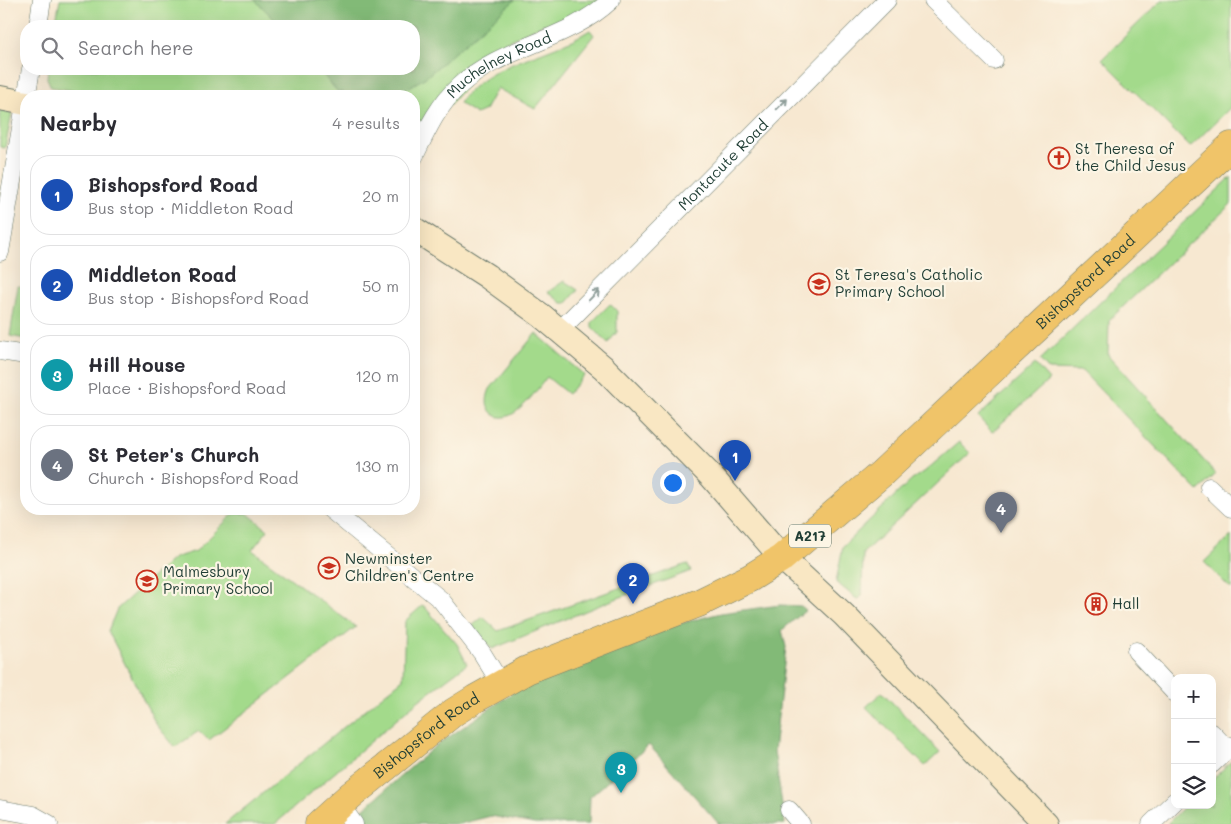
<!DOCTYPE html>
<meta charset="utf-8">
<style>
:root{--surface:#fff;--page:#f2f2f3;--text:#2b2b33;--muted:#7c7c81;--line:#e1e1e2;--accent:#0f766e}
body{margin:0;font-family:Mali,sans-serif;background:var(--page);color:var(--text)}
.controls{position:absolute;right:15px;bottom:15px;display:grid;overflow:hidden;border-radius:10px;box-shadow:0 5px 20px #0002}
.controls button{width:45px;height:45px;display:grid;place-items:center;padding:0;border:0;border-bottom:1px solid var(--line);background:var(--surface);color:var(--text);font:25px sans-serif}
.you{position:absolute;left:672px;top:482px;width:18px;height:18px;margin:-12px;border:4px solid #fff;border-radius:50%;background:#1a73e8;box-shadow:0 0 0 8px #1a73e833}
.badge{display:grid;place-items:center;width:32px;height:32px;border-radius:50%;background:var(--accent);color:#fff;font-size:16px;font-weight:700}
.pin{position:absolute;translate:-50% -41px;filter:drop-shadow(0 1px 2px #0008)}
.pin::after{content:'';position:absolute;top:26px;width:18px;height:15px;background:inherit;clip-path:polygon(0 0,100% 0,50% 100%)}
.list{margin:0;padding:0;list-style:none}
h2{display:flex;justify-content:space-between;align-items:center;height:65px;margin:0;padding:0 20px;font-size:21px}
h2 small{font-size:16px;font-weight:400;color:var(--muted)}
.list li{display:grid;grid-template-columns:32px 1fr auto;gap:15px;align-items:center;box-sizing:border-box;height:80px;margin:0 10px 10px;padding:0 10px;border:1px solid var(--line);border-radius:20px}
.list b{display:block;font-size:19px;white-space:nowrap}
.list p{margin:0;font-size:16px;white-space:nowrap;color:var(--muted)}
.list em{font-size:16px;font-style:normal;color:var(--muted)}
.icon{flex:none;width:28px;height:28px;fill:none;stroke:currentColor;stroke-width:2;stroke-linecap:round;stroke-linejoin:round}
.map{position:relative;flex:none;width:1231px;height:824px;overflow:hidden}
.search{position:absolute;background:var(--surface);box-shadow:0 5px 20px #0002;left:20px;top:20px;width:400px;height:55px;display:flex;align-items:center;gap:12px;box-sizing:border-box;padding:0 18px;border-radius:20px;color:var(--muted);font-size:19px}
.panel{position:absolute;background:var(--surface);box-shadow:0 5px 20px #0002;left:20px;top:90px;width:400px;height:425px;border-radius:20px}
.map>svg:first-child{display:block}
.green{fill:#a3da8b;stroke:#618c60}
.forest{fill:#82ba77;stroke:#507c56}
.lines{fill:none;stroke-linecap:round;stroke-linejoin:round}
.street-casing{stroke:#6b796b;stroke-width:19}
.secondary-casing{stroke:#6b796b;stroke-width:26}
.primary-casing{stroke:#6b796b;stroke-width:29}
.street{stroke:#fff;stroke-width:18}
.secondary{stroke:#f9e7c3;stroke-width:24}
.primary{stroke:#f0c469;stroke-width:28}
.oneway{stroke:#8f9e9a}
.labels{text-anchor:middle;stroke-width:4.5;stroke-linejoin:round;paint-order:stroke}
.shield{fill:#fcf5e5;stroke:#617469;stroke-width:1}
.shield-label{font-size:14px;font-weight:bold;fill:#1f3d34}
.street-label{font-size:15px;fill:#1f3d34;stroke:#fcf5e5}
.poi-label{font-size:15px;fill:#1f3d34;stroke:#fcf5e5;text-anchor:start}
</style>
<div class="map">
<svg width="1231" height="824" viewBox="0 0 1231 824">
<rect width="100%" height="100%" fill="#fcf5e5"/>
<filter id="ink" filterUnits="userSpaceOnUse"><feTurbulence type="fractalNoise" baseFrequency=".02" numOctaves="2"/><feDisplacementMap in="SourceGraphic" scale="10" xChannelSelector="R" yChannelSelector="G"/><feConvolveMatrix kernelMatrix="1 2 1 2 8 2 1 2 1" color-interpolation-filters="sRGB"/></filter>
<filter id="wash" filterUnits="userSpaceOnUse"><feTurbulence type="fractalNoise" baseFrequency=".0096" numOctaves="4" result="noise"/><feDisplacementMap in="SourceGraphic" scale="20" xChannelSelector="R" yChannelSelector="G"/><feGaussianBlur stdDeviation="1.12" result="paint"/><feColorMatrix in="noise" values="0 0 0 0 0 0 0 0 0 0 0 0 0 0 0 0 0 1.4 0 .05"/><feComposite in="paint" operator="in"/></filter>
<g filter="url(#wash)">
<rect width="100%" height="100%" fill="#f7e8d1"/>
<!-- green -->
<path class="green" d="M 60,0 L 602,0 L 553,30 L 544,24 L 493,48 L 495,54 L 414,144 L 414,96 L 105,96 L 51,87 L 47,78 L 48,69 L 414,69 L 414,26 L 55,26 Z
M 1162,0 L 1231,0 L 1231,107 L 1190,147 L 1102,59 Z
M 590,30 L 594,35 L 535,109 L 497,88 L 485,110 L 476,114 L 459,103 C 489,61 548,57 590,30 Z
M 0,110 L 12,113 L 5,148 L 0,147 Z
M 1231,177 L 1231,204 L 1109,320 L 1108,355 L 1216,474 L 1198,491 L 1082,371 L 1049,370 L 1040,360 Z
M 564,281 L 578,290 L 567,303 L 562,303 L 548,292 Z
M 18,286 L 26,287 L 26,339 L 10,336 Z
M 610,304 L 617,311 L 617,332 L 608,343 L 592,327 L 592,322 Z
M 536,333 L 584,375 L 568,394 L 547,377 C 537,389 510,432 491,412 C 485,405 487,396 490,389 Z
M 1035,364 L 1049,380 L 992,432 L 978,417 Z
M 959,442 L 970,453 L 863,553 L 862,596 L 857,599 L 836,582 L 843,546 L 912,479 L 924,472 Z
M 247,513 L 268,530 L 252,550 L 356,627 L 209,740 L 199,731 L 175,747 L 156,724 L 108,631 L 117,609 L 174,558 L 196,551 L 233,514 Z
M 1231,536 L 1231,589 L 1204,562 Z
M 687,564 L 691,571 L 610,601 L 492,649 L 472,626 L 483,617 L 498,631 Z
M 423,605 L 457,644 L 467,664 L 418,701 L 275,824 L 225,824 L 403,679 L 405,621 Z
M 882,692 L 940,752 L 925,766 L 866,707 Z
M 1231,761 L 1231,824 L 1167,824 L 1186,805 L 1212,805 L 1212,780 Z"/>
<!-- forest -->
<path class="forest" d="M 255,0 L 515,0 L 426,77 L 401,92 L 380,96 L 352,96 L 337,91 L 318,69 L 414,69 L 414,26 L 281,26 Z
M 780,605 L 801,606 L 806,610 L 782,630 L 786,647 L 774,751 L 785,824 L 719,824 L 649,745 L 590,797 L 589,824 L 535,824 L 491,816 L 459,824 L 368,824 L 361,811 L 433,748 L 535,677 L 674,625 L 721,613 Z"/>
</g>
<g filter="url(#ink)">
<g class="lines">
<!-- street casing -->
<g class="street-casing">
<g id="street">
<path d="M 933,0 L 994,60"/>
<path d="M 38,26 L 42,0"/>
<path id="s1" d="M 414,157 C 426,132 438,105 459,86 C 502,46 568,41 611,0"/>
<path d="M 0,252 L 31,69"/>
<path id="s2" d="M 560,330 L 887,0"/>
<path d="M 0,351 L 26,355"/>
<path d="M 1209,487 L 1231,508"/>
<path d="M 330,509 L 441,600 L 482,653 L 501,684"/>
<path d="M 1136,651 L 1175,693"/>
<path d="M 1212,733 L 1227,749"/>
<path d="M 1212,764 L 1231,746"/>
<path d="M 341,806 L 354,824"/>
<path d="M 0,809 L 33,815 L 49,824"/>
<path d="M 789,810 L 801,824"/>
<path d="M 1151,824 L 1175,801"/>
</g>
</g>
<!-- secondary casing -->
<g class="secondary-casing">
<path id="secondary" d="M 0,98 L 26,103
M 414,229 L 487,276 L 542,316 L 604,368 L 711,476 L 782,558 L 844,615 L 1046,824"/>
</g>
<!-- primary casing -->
<g class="primary-casing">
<g id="primary">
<path id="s3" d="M 319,824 L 350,796 L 454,712 L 475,699 L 527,670 L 699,603 L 750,578 L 782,558 L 881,474 L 1231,146"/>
</g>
</g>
<!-- street -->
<use href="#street" class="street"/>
<!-- secondary -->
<use href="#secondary" class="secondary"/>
<!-- primary -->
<use href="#primary" class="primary"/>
</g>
<!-- one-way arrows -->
<defs><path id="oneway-shaft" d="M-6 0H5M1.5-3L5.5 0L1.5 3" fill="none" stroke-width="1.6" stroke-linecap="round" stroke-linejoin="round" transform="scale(1.25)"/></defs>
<g class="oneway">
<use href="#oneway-shaft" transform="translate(782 104) rotate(-45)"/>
<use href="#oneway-shaft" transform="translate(594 295) rotate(-46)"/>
</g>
</g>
<!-- icons -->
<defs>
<g id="church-ring" transform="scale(1.125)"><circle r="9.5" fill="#fcf5e5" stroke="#c8321e" stroke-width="1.5"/><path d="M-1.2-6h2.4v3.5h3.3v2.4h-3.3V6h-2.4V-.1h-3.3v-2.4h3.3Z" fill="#c8321e"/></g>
<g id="school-ring" transform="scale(1.125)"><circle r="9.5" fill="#fcf5e5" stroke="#c8321e" stroke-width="1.5"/><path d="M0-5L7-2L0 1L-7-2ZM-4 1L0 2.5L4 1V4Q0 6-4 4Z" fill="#c8321e"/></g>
<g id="building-ring" transform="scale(1.125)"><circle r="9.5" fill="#fcf5e5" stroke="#c8321e" stroke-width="1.5"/><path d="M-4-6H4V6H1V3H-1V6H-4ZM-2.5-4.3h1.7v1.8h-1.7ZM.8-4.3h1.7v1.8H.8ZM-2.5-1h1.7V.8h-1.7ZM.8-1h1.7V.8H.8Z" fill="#c8321e"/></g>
</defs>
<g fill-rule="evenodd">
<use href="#church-ring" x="1059" y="158"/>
<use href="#school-ring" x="819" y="284"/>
<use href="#school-ring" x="329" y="568"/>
<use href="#school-ring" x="147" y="581"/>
<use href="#building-ring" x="1096" y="604"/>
</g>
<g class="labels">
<!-- shield labels -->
<rect class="shield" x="789" y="524.5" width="42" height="23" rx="4"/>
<g class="shield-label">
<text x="810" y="541">A217</text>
</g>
<!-- street labels -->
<g class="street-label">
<text dy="5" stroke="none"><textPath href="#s1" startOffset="130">Muchelney Road</textPath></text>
<text dy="5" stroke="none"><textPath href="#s2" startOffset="232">Montacute Road</textPath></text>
<text dy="5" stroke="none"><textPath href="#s3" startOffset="949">Bishopsford Road</textPath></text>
<text dy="5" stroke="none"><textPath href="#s3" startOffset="139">Bishopsford Road</textPath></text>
</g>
<!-- poi labels -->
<g class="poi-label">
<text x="1075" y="154">St Theresa of<tspan x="1075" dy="17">the Child Jesus</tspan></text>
<text x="835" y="280">St Teresa's Catholic<tspan x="835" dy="17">Primary School</tspan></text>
<text x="345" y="564">Newminster<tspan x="345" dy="17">Children's Centre</tspan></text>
<text x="163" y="577">Malmesbury<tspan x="163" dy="17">Primary School</tspan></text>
<text x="1112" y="609">Hall</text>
</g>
</g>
</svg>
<div class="controls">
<button>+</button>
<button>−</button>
<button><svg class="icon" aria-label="layers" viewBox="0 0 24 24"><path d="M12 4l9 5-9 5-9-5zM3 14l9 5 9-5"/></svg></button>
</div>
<div class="you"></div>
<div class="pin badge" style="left:735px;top:481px;background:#1a4fb4">1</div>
<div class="pin badge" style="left:633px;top:604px;background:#1a4fb4">2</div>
<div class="pin badge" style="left:621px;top:793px;background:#0f9aa8">3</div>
<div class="pin badge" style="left:1001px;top:533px;background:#6b7280">4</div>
<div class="search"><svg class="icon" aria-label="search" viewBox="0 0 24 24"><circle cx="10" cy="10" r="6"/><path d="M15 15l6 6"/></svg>Search here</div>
<section class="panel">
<h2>Nearby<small>4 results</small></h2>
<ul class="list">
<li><span class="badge" style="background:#1a4fb4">1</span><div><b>Bishopsford Road</b><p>Bus stop · Middleton Road</p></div><em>20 m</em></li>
<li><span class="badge" style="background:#1a4fb4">2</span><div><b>Middleton Road</b><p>Bus stop · Bishopsford Road</p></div><em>50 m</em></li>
<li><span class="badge" style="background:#0f9aa8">3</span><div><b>Hill House</b><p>Place · Bishopsford Road</p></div><em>120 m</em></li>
<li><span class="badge" style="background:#6b7280">4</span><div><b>St Peter's Church</b><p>Church · Bishopsford Road</p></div><em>130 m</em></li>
</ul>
</section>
</div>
